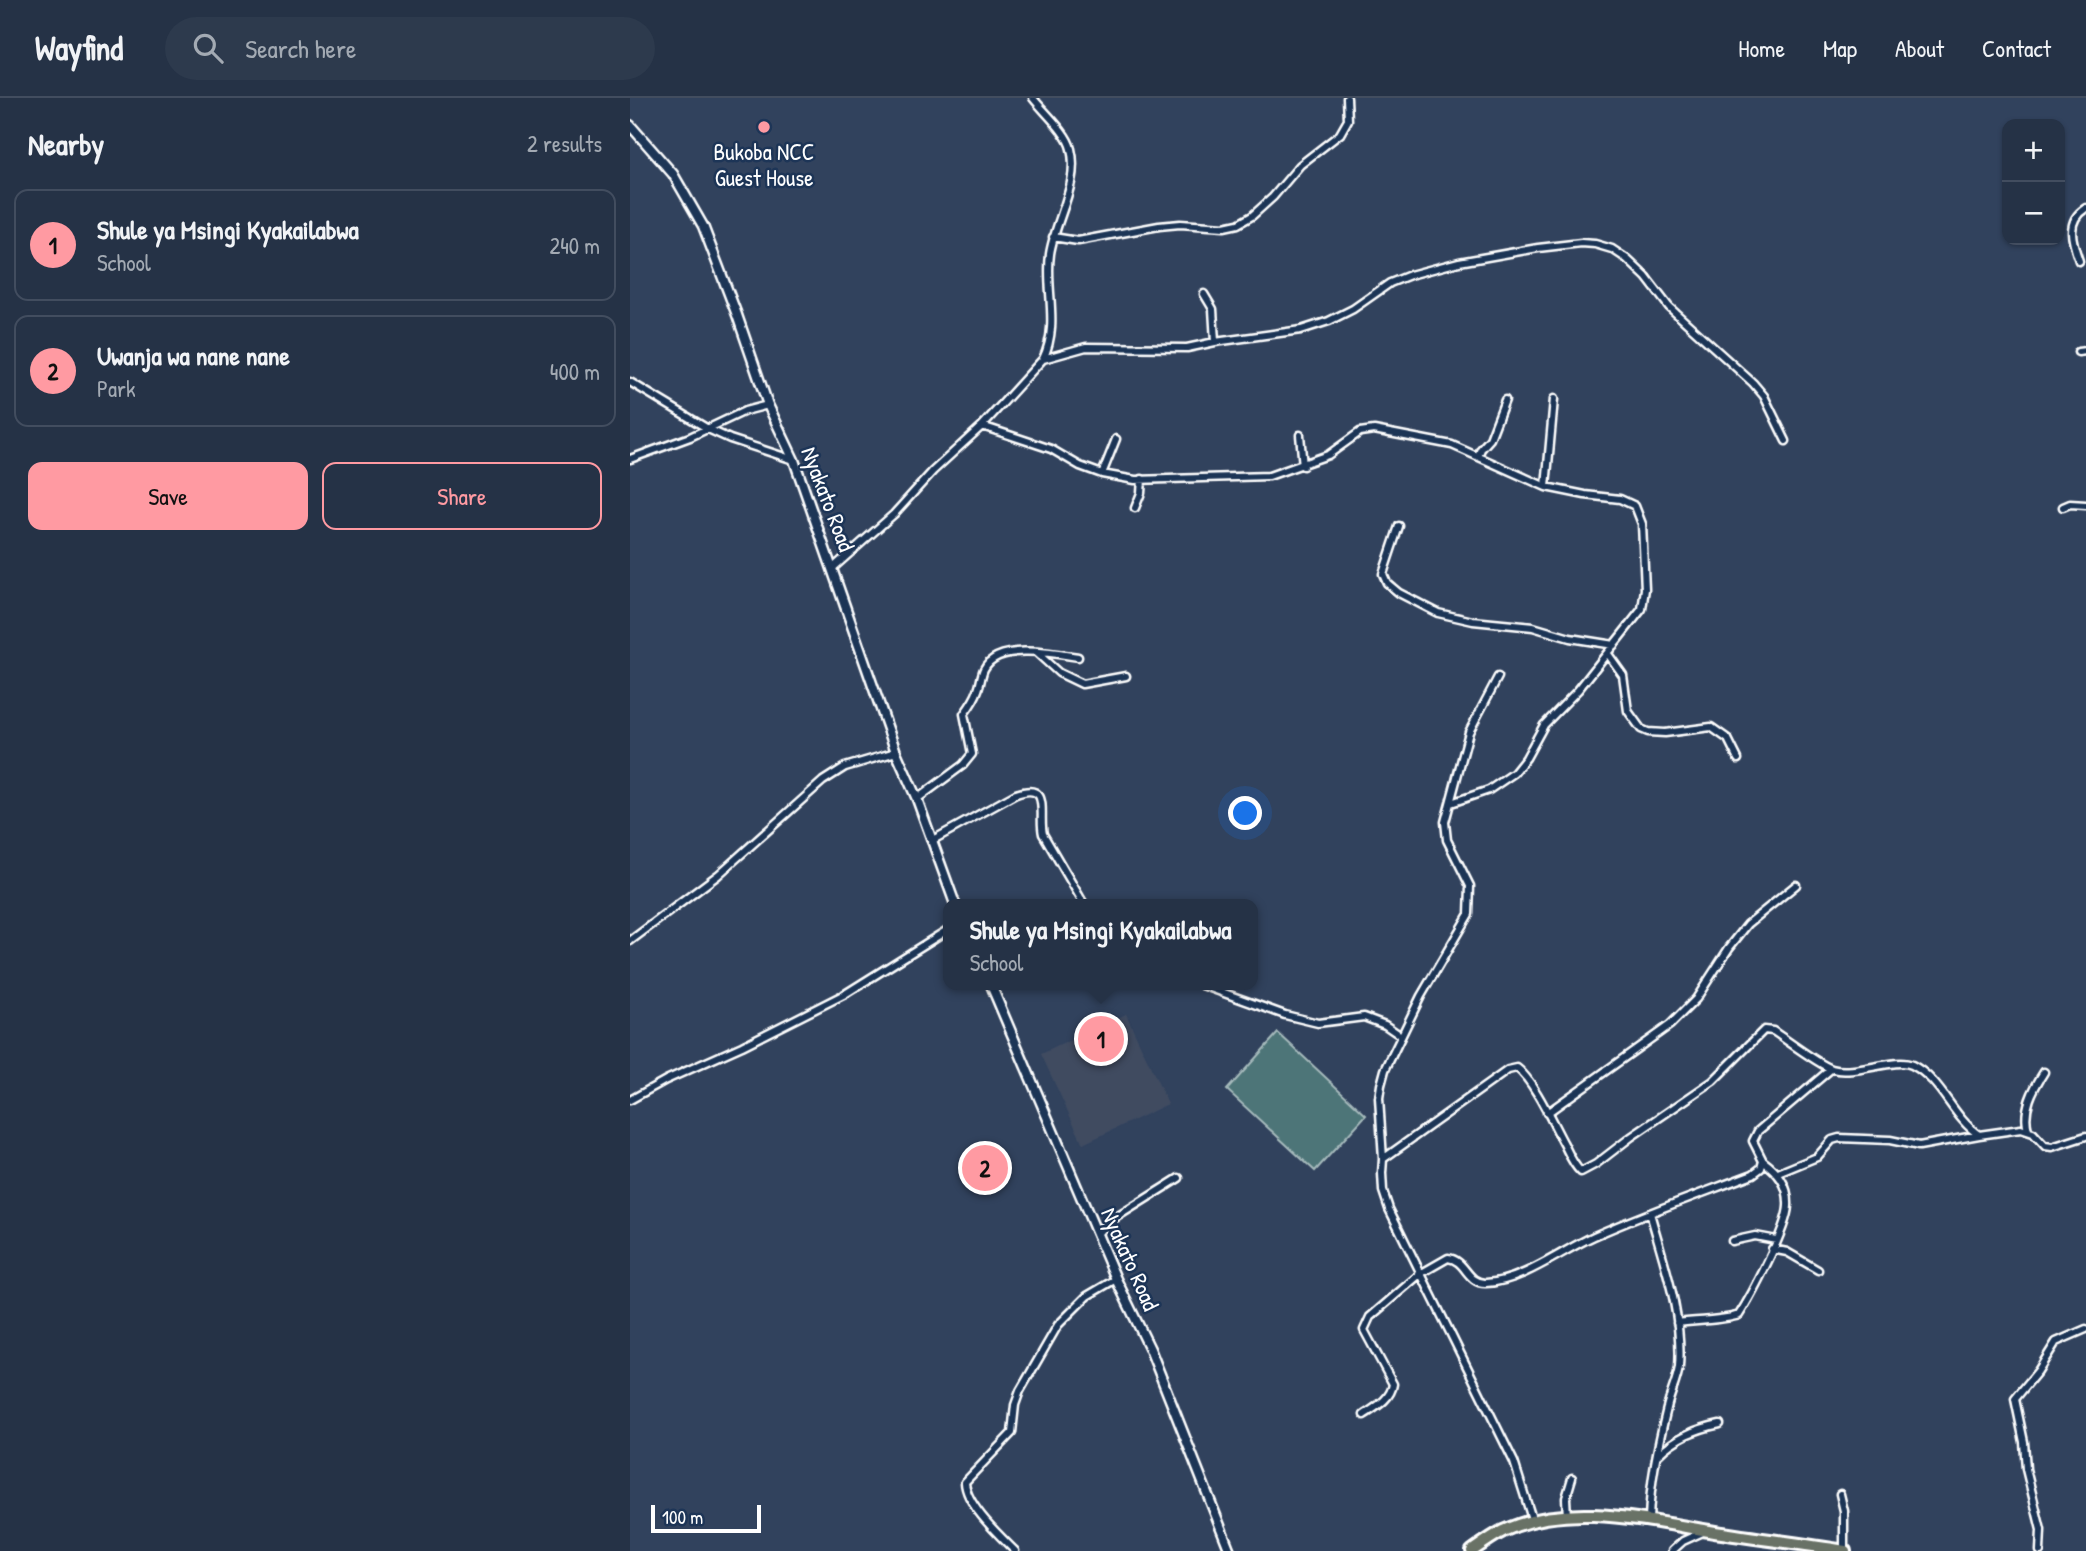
<!DOCTYPE html>
<meta charset="utf-8">
<style>
:root{--surface:#253246;--page:#2d3a4d;--text:#f1f3f6;--muted:#a3aab3;--line:#424d5f;--accent:#ff9aa2}
body{margin:0;font-family:"Patrick Hand",sans-serif;background:var(--page);color:var(--text)}
.controls{position:absolute;right:21px;top:21px;display:grid;overflow:hidden;border-radius:14px;box-shadow:0 2px 5px #0004}
.controls button{width:63px;height:63px;display:grid;place-items:center;padding:0;border:0;border-bottom:2px solid var(--line);background:var(--surface);color:var(--text);font:35px sans-serif}
.scale{position:absolute;left:21px;bottom:18px;width:110px;box-sizing:border-box;padding-left:7px;border:4px solid #fff;border-top:0;font-size:19px;line-height:24px;white-space:nowrap;color:#fff;-webkit-text-stroke:5px #1d3557;paint-order:stroke}
.you{position:absolute;left:616px;top:716px;width:24px;height:24px;margin:-18px;border:5px solid #fff;border-radius:50%;background:#1a73e8;box-shadow:0 0 0 10px #1a73e833}
.badge{display:grid;place-items:center;width:46px;height:46px;border-radius:50%;background:var(--accent);color:#111;font-size:23px;font-weight:700}
.pin{position:absolute;translate:-50% -50%;border:4px solid #fff;box-shadow:0 2px 7px #0006}
.popup{position:absolute;left:313px;top:801px;width:315px;height:91px;box-sizing:border-box;display:grid;place-content:center;border-radius:14px;background:var(--surface);filter:drop-shadow(0 2px 5px #0005);font-size:23px;white-space:nowrap;color:var(--muted)}
.popup b{font-size:26px;color:var(--text)}
.popup::after{content:'';position:absolute;left:50%;top:100%;margin-left:-14px;border:14px solid transparent;border-top-color:var(--surface)}
.list{margin:0;padding:0;list-style:none}
h2{display:flex;justify-content:space-between;align-items:center;height:91px;margin:0;padding:0 28px;font-size:30px}
h2 small{font-size:23px;font-weight:400;color:var(--muted)}
.list li{display:grid;grid-template-columns:46px 1fr auto;gap:21px;align-items:center;box-sizing:border-box;height:112px;margin:0 14px 14px;padding:0 14px;border:2px solid var(--line);border-radius:14px}
.list b{display:block;font-size:26px;white-space:nowrap}
.list p{margin:0;font-size:23px;white-space:nowrap;color:var(--muted)}
.list em{font-size:23px;font-style:normal;color:var(--muted)}
.actions{display:flex;gap:14px;padding:21px 28px}
.actions a{flex:1;padding:16px 0;border:2px solid var(--accent);border-radius:14px;text-align:center;font-size:24px;color:var(--accent)}
.actions .main{background:var(--accent);color:#111}
.icon{flex:none;width:38px;height:38px;fill:none;stroke:currentColor;stroke-width:2;stroke-linecap:round;stroke-linejoin:round}
.map{position:relative;flex:none;width:1456px;height:1453px;overflow:hidden}
header{display:flex;align-items:center;gap:42px;box-sizing:border-box;height:98px;padding:0 35px;background:var(--surface);border-bottom:2px solid var(--line)}
header strong{font-size:33px}
nav{display:flex;gap:38px;margin-inline-start:auto;font-size:24px}
.search{width:490px;height:63px;background:var(--page);display:flex;align-items:center;gap:18px;box-sizing:border-box;padding:0 24px;border-radius:38px;color:var(--muted);font-size:26px}
main{display:flex}
aside{flex:1;background:var(--surface)}
.map>svg:first-child{display:block}
.built{fill:#3f4b61}
.green{fill:#4e7578;stroke:#a6babc;stroke-width:2}
.lines{fill:none;stroke-linecap:round;stroke-linejoin:round}
.street-casing{stroke:#fff;stroke-width:11}
.secondary-casing{stroke:#fff;stroke-width:13}
.highway-casing{stroke:#fff;stroke-width:16}
.street{stroke:#1d3557;stroke-width:6}
.secondary{stroke:#1d3557;stroke-width:8}
.highway{stroke:#697266;stroke-width:10}
.poi-dot{fill:#ff9aa2;stroke:#1d3557;stroke-width:2.5}
.labels{text-anchor:middle;stroke-width:5;stroke-linejoin:round;paint-order:stroke}
.poi-label{font-size:23px;fill:#fff;stroke:#1d3557}
.street-label{font-size:23px;fill:#fff;stroke:#1d3557}
</style>
<header>
<strong>Wayfind</strong>
<div class="search"><svg class="icon" aria-label="search" viewBox="0 0 24 24"><circle cx="10" cy="10" r="6"/><path d="M15 15l6 6"/></svg>Search here</div>
<nav><a>Home</a><a>Map</a><a>About</a><a>Contact</a></nav>
</header>
<main>
<aside>
<h2>Nearby<small>2 results</small></h2>
<ul class="list">
<li><span class="badge">1</span><div><b>Shule ya Msingi Kyakailabwa</b><p>School</p></div><em>240 m</em></li>
<li><span class="badge">2</span><div><b>Uwanja wa nane nane</b><p>Park</p></div><em>400 m</em></li>
</ul>
<div class="actions"><a class="main">Save</a><a>Share</a></div>
</aside>
<div class="map">
<svg width="1456" height="1453" viewBox="0 0 1456 1453">
<rect width="100%" height="100%" fill="#31425d"/>
<filter id="ink" filterUnits="userSpaceOnUse"><feTurbulence type="fractalNoise" baseFrequency=".0143" numOctaves="2"/><feDisplacementMap in="SourceGraphic" scale="14" xChannelSelector="R" yChannelSelector="G"/><feConvolveMatrix kernelMatrix="1 2 1 2 8 2 1 2 1" color-interpolation-filters="sRGB"/></filter>
<g filter="url(#ink)">
<!-- built -->
<path class="built" d="M 496,916 L 538,1006 L 453,1046 L 411,956 Z"/>
<!-- green -->
<path class="green" d="M 648,935 L 736,1017 L 685,1073 L 597,992 Z"/>
<g class="lines">
<!-- street casing -->
<g class="street-casing">
<path id="street" d="M 423,139 L 448,143 L 529,128 L 550,126 L 594,129 L 608,126 L 622,118 L 643,99 L 670,67 L 710,36 L 718,22 L 717,0
M 1449,163 C 1442,143 1435,123 1456,110
M 574,196 L 583,211 L 585,244
M 1448,254 L 1456,253
M 413,261 L 456,249 L 557,250 L 585,244 L 671,232 L 699,223 L 723,211 L 760,185 L 780,177 L 829,164 L 908,150 L 951,145 L 965,146 L 982,151 L 997,161 L 1016,179 L 1039,209 L 1123,285 L 1134,298 L 1156,343
M 0,284 L 78,331 L 100,341 L 164,362
M 352,328 L 421,351 L 450,368 L 472,376 L 505,382 L 639,378 L 698,357 L 730,334 L 744,332 L 822,347 L 916,389 L 955,397 L 990,401 L 1005,408 L 1012,426 L 1015,491 L 1012,511 L 948,592 L 914,627 L 896,660 L 884,675 L 859,692 L 821,705
M 670,337 L 673,368
M 848,358 L 851,351 L 860,341 L 875,302
M 0,361 L 60,339 L 115,313 L 138,307
M 472,376 L 486,341
M 916,389 L 924,301
M 1433,409 L 1440,406 L 1456,407
M 505,410 L 511,395 L 512,381
M 769,428 L 753,476 L 757,485 L 769,495 L 808,515 L 843,523 L 903,529 L 940,540 L 984,547
M 203,470 L 264,416 L 303,373 L 352,328 L 413,261 C 430,226 415,192 420,156 C 425,122 450,85 441,51 C 438,35 413,13 403,0
M 407,555 L 429,575 L 452,586 L 496,578
M 978,556 L 993,577 L 998,613 L 1011,631 L 1018,634 L 1035,635 L 1081,629 L 1098,641 L 1108,661
M 868,579 L 839,634 L 815,724 L 817,742 L 840,788 L 839,816 L 791,898 L 755,972 L 751,987 L 749,1000 L 753,1061 L 752,1075 L 753,1093 L 759,1111 L 884,1364 L 903,1424
M 287,701 L 333,667 L 342,656 L 334,616 C 340,608 345,601 348,592 C 351,585 351,577 354,571 C 367,544 424,555 448,559
M 301,743 L 386,696 C 422,683 408,717 413,736 L 454,806
M 0,843 L 88,777 L 193,683 L 215,669 L 266,654
M 572,887 L 655,917 L 688,925 L 734,919 L 755,927 L 771,938
M 0,1002 L 36,982 L 112,948 L 215,896 L 319,831
M 917,1015 L 1040,927 L 1066,901 L 1099,850 L 1118,826 L 1166,787
M 1398,1032 C 1392,1012 1403,991 1414,974
M 753,1061 L 878,972 L 887,970 C 904,983 923,1026 934,1046 C 939,1056 943,1067 951,1074 L 966,1066 L 1001,1039 L 1083,983 L 1134,932 L 1143,933 C 1155,941 1191,968 1202,971 C 1225,978 1265,959 1282,967 C 1312,982 1322,1019 1349,1037 L 1391,1031 L 1403,1035 L 1415,1048 L 1422,1049 L 1456,1038
M 1148,1075 L 1187,1059 L 1202,1042 L 1209,1040 L 1260,1042 L 1289,1048 L 1349,1037
M 467,1136 L 477,1125 L 549,1080
M 1102,1143 L 1125,1138 L 1146,1142
M 1142,1151 L 1157,1154 L 1188,1172
M 1047,1225 C 1063,1223 1097,1222 1109,1217 C 1122,1197 1157,1130 1158,1108 C 1159,1087 1148,1074 1133,1063
M 734,1317 C 746,1309 761,1301 763,1286 L 734,1232 L 740,1219 L 790,1176 L 818,1160 C 836,1162 837,1186 856,1185 C 893,1183 931,1153 964,1138 C 1016,1115 1070,1096 1123,1076 L 1131,1070 L 1133,1063 L 1123,1043 L 1128,1033 L 1201,971
M 1028,1357 C 1046,1339 1066,1331 1090,1326
M 1210,1396 L 1214,1413 L 1214,1453
M 937,1419 L 936,1400 L 942,1380
M 1019,1422 C 1020,1384 1028,1347 1037,1310 C 1040,1296 1047,1283 1049,1269 C 1053,1217 1034,1165 1020,1115
M 385,1453 C 369,1437 336,1407 335,1384 L 382,1335 L 385,1307 L 390,1293 L 428,1227 L 457,1198 L 486,1181
M 1042,1453 L 1053,1443 L 1075,1433
M 1410,1453 L 1411,1432 L 1396,1371 L 1394,1344 L 1385,1301 L 1408,1273 L 1426,1244 L 1456,1231"/>
</g>
<!-- secondary casing -->
<g class="secondary-casing">
<path id="secondary" d="M 0,27 L 43,76 L 73,128 L 107,217 L 138,307 L 164,362 L 266,654 L 287,701 L 325,806
M 361,887 L 486,1181 L 520,1251 L 600,1453"/>
</g>
<!-- highway casing -->
<g class="highway-casing">
<path id="highway" d="M 842,1453 C 852,1446 863,1438 873,1433 C 935,1404 1009,1421 1073,1432 C 1120,1440 1168,1445 1215,1453"/>
</g>
<!-- street -->
<use href="#street" class="street"/>
<!-- secondary -->
<use href="#secondary" class="secondary"/>
<!-- highway -->
<use href="#highway" class="highway"/>
</g>
</g>
<!-- markers -->
<circle class="poi-dot" cx="134" cy="29" r="7"/>
<g class="labels">
<!-- poi labels -->
<g class="poi-label">
<text x="134" y="62">Bukoba NCC<tspan x="134" dy="26">Guest House</tspan></text>
</g>
<!-- street labels -->
<g class="street-label">
<text transform="translate(198 401) rotate(69)" y="8">Nyakato Road</text>
<text transform="translate(500 1161) rotate(66)" y="8">Nyakato Road</text>
</g>
</g>
</svg>
<div class="controls">
<button>+</button>
<button>−</button>
</div>
<div class="scale">100 m</div>
<div class="you"></div>
<div class="pin badge" style="left:471px;top:941px">1</div>
<div class="popup"><b>Shule ya Msingi Kyakailabwa</b>School</div>
<div class="pin badge" style="left:355px;top:1070px">2</div>
</div>
</main>
